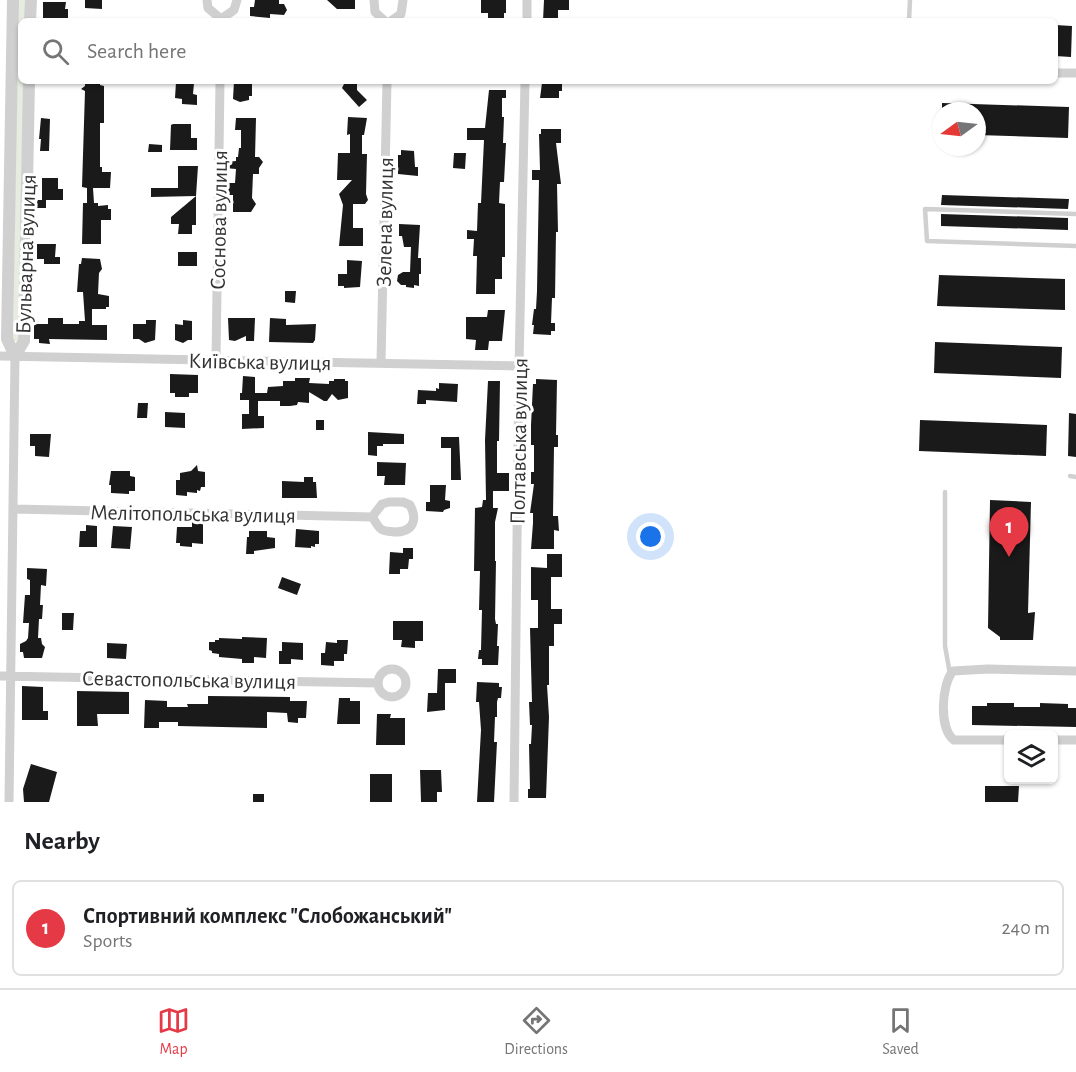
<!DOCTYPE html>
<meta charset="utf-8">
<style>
:root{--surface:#fff;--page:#f2f2f2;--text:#202124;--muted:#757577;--line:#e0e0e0;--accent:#e63946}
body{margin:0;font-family:"Alegreya Sans",sans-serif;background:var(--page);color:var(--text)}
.controls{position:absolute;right:18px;bottom:18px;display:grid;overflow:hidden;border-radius:9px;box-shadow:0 2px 4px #0004}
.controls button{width:54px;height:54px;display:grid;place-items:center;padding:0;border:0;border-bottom:2px solid var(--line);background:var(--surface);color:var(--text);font:30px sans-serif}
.compass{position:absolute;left:932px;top:102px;width:54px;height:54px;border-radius:50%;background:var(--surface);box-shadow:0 2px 4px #0004;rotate:255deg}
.you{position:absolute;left:651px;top:537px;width:21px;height:21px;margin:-15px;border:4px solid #fff;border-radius:50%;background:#1a73e8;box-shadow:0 0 0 9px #1a73e833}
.badge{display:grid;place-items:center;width:39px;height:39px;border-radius:50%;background:var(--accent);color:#fff;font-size:20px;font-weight:700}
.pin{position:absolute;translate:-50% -50px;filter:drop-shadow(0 2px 3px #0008)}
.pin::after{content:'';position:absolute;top:32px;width:21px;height:18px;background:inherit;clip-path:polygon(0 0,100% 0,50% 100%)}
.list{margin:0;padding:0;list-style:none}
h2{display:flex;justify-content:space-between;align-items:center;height:78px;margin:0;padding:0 24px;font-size:26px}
h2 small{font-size:20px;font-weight:400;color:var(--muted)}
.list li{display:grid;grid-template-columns:39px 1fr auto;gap:18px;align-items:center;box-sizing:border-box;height:96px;margin:0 12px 12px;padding:0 12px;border:2px solid var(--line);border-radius:9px}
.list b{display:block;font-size:22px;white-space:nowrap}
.list p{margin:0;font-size:20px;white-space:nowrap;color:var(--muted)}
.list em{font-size:20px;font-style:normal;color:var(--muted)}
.icon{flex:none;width:33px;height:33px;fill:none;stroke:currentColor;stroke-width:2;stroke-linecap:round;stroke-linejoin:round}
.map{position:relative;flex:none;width:1076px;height:802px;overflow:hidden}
.search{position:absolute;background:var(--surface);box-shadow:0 2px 4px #0004;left:18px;right:18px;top:18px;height:66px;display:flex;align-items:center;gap:15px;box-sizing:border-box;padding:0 21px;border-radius:9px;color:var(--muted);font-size:22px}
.sheet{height:186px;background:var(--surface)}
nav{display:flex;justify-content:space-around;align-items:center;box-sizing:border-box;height:84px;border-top:2px solid var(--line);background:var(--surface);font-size:16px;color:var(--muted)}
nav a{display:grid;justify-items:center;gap:3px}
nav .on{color:var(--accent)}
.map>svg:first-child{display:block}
.green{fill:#e6ecdf}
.building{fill:#1a1a1a}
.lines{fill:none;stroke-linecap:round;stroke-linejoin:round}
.service{stroke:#d0d0d0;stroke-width:4.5}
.minor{stroke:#d0d0d0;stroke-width:9}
.tertiary{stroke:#d0d0d0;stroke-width:12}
.labels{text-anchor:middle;stroke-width:6;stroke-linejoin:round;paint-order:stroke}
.street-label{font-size:22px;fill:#333;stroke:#fff}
</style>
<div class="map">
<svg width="1076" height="802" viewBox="0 0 1076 802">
<rect width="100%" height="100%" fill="#fff"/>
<!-- green -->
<path class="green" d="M 17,0 L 26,0 L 26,21 L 21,21 L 21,40 L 18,39 Z
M 21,49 L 21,81 L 24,81 L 18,341 L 13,341 L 17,52 Z"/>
<!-- building -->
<path class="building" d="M 85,0 L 102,0 L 102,9 L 85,8 Z
M 255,0 L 279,0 L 279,4 L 284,4 L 287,10 L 284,15 L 270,14 L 270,18 L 250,16 L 250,7 L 254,7 Z
M 327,0 L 355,0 L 355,9 L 337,9 Z
M 481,0 L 506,0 L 506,13 L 504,13 L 504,19 L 488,19 L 488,13 L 481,13 Z
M 544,0 L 569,0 L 569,10 L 558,10 L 558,21 L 543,21 Z
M 43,2 L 66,2 L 65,9 L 68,9 L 68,21 L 43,21 Z
M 1055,25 L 1072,26 L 1071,57 L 1055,56 Z
M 85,81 L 100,81 L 100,85 L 104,86 L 104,123 L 100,123 L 100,167 L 102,167 L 102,172 L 111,172 L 110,188 L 93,188 L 94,203 L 98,203 L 98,206 L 108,205 L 108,209 L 111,209 L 111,220 L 101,220 L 101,244 L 82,244 L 83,203 L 87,203 L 87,188 L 82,187 L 85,91 L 81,89 L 85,86 Z
M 185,81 L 194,83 L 193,94 L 197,95 L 197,105 L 182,104 L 182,99 L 175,98 L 176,82 Z
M 234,81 L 252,82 L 252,96 L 249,96 L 249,100 L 240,102 L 233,99 Z
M 347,81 L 357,81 L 357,90 L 367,100 L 359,107 L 342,88 L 344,84 Z
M 542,83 L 562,83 L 562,91 L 559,91 L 559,98 L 540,98 Z
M 489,90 L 506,90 L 506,98 L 502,98 L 502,117 L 504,117 L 503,143 L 506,143 L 504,182 L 500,182 L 499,203 L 505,204 L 505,257 L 502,257 L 502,279 L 495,279 L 495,294 L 476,294 L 477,256 L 473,256 L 474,239 L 467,239 L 467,230 L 477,231 L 478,203 L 481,203 L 484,140 L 467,140 L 467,128 L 485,128 Z
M 942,103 L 1069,107 L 1068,138 L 977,135 L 977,111 L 942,111 Z
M 348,117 L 367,118 L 364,135 L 362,135 L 362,154 L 367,154 L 366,194 L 368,200 L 365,204 L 353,204 L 353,228 L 363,228 L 363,246 L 339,246 L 343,205 L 339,194 L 352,180 L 337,180 L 338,153 L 350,153 L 350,134 L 347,135 Z
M 41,118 L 50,119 L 49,151 L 40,151 L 41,139 L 39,139 Z
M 236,118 L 256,118 L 255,157 L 259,157 L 263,162 L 259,168 L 259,174 L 253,174 L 252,198 L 256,204 L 251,212 L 233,212 L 233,195 L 226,195 L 226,183 L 235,183 L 236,169 L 225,168 L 226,162 L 236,161 L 236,157 L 238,157 L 239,148 L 241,148 L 241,130 L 235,130 Z
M 173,124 L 191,124 L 191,138 L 197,138 L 197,150 L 170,150 L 171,125 Z
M 541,129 L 561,129 L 561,143 L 556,143 L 561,184 L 557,184 L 558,232 L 556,232 L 555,298 L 552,298 L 551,323 L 555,323 L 555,331 L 551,331 L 551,335 L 533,334 L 534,325 L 532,325 L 534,309 L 536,309 L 537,291 L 539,180 L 532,180 L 532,170 L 540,170 L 539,134 L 541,134 Z
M 149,144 L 162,145 L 162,152 L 148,152 Z
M 401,150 L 414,151 L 415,167 L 418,167 L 418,176 L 398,174 L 398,155 L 401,155 Z
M 454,153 L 466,153 L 465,169 L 453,168 Z
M 178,166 L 198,166 L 196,196 L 151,197 L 151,188 L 178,188 Z
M 42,178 L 58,178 L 58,189 L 63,189 L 63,200 L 46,200 L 46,208 L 37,208 L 37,200 L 42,200 Z
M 942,195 L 1069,199 L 1068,209 L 941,205 Z
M 196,196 L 196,225 L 192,225 L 192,234 L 178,234 L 179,224 L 171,224 L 171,217 Z
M 941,214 L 1068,218 L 1068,230 L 941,226 Z
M 399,224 L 420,225 L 418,258 L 421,258 L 421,274 L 419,274 L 419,286 L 414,285 L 414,288 L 406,287 L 406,285 L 401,285 L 397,281 L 398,275 L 403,272 L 410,272 L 411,247 L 404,247 L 402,236 L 399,236 Z
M 37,244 L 56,244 L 55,257 L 60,257 L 60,264 L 44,264 L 44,259 L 37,259 Z
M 178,252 L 197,252 L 197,266 L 178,266 Z
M 82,258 L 100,259 L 102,269 L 99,273 L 98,294 L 109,296 L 109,307 L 106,307 L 106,309 L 92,309 L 92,325 L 107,325 L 107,340 L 49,339 L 50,344 L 39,343 L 39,339 L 34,339 L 34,324 L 48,324 L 48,318 L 63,318 L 63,324 L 79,324 L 79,321 L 85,321 L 83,292 L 77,292 L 79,264 L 81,264 Z
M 347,260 L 362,261 L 360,287 L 344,288 L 344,286 L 338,286 L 338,274 L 347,274 Z
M 939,275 L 1065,279 L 1065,310 L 937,306 Z
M 285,291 L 296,291 L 295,303 L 285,302 Z
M 488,310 L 505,310 L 502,341 L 489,341 L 488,350 L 475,350 L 476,340 L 466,339 L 466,317 L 487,317 Z
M 228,318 L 255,318 L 254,341 L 246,341 L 246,336 L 235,341 L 229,340 Z
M 270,318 L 286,319 L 286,325 L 316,324 L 315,340 L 313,343 L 269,342 Z
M 146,320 L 156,320 L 155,340 L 145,343 L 139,339 L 133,339 L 133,324 L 146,324 Z
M 183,320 L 192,321 L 192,340 L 188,340 L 183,343 L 175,340 L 175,324 L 183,325 Z
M 935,342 L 1062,347 L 1061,378 L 934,373 Z
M 170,374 L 198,375 L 198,393 L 189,393 L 189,397 L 175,397 L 175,393 L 170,393 Z
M 243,376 L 255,377 L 255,393 L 267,393 L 268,387 L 283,386 L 283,381 L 295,381 L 295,378 L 310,378 L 309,383 L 329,384 L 329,381 L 334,381 L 334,379 L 345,379 L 345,381 L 348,381 L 348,398 L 338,400 L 332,394 L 327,401 L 324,401 L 309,392 L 309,403 L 298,402 L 297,405 L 290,406 L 280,406 L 280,401 L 258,401 L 258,416 L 264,416 L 264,428 L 242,429 L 242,414 L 249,414 L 249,400 L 240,400 L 240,393 L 242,393 Z
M 536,379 L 557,380 L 556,435 L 558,435 L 558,447 L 554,447 L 553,516 L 558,516 L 559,531 L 554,530 L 554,549 L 531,549 L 533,523 L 533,513 L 530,513 L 534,484 L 531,484 L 531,472 L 534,472 L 534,445 L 531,445 L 531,425 L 533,384 L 536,384 Z
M 488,381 L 500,381 L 499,441 L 497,441 L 497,473 L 509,473 L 509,491 L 493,491 L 493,508 L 498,508 L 495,522 L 495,561 L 496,561 L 495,619 L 496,624 L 498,624 L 497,646 L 499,646 L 498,665 L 482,665 L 482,659 L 478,659 L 479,650 L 481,650 L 482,610 L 479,610 L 480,571 L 474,571 L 475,508 L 482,507 L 483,500 L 486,500 L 485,440 Z
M 439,383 L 458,384 L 457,402 L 426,400 L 426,404 L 417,404 L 418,390 L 436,391 L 436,388 L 439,389 Z
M 138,403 L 148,403 L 147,418 L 137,418 Z
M 165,412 L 185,413 L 185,428 L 165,427 Z
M 1069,413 L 1076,414 L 1076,457 L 1068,456 Z
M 316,420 L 324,420 L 324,430 L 316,430 Z
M 920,420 L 1047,425 L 1046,456 L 919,451 Z
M 368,432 L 404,434 L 404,444 L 383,444 L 383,446 L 377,446 L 377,456 L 368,455 Z
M 30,434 L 51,434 L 49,457 L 35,456 L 35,446 L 30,446 Z
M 441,437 L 459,437 L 461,480 L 451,480 L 451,448 L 441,448 Z
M 377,462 L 406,463 L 405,485 L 384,485 L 385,476 L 377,476 Z
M 197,465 L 198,471 L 205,472 L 205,487 L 201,487 L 200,491 L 197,490 L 197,493 L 187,492 L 187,496 L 176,495 L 176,480 L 180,480 L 180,473 L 191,471 Z
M 111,471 L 130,471 L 130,476 L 135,477 L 135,491 L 129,491 L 129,494 L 111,493 L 111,485 L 109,485 Z
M 304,477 L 313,477 L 313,482 L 316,482 L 317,498 L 282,498 L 282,481 L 304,482 Z
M 430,485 L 446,485 L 445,500 L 450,501 L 450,508 L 444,510 L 443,512 L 426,511 L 426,502 L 430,502 Z
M 990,500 L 1031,502 L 1028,613 L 1035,612 L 1033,640 L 1000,640 L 1000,637 L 988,628 Z
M 192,522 L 203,522 L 203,544 L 192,543 L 192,547 L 180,546 L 180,543 L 176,543 L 177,527 L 192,527 Z
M 86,525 L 97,526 L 97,547 L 79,547 L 80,531 L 86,531 Z
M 113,526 L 132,527 L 130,549 L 111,548 Z
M 296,529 L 319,531 L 319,544 L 315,544 L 315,547 L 311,546 L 311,548 L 295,547 Z
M 249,531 L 267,531 L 267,537 L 275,538 L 275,548 L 254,551 L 254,554 L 246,554 L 247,537 L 249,537 Z
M 403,548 L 413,548 L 413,559 L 409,559 L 408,569 L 400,569 L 400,574 L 389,574 L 390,552 L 403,553 Z
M 547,554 L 562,554 L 562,577 L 551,577 L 551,609 L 562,609 L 562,624 L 554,624 L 554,646 L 549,646 L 549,685 L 547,685 L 549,717 L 546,798 L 528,798 L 528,789 L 530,789 L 529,744 L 531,744 L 532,725 L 530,725 L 529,702 L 532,702 L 530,628 L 538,628 L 538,600 L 531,600 L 531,567 L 547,568 Z
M 27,568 L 47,569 L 46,586 L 41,585 L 40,605 L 43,605 L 42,619 L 39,619 L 38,638 L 41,638 L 42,644 L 45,647 L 42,658 L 24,658 L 23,652 L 20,652 L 20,644 L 26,641 L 28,638 L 29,623 L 23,623 L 25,595 L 30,595 L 30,580 L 27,579 Z
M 282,577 L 301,584 L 297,595 L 278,588 Z
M 62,613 L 74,613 L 73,630 L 62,630 Z
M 393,621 L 423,621 L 423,641 L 415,641 L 415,648 L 401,647 L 402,640 L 393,640 Z
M 242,637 L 267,638 L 266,658 L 254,657 L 254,663 L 242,663 L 242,659 L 219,657 L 219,654 L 212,653 L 212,651 L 209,650 L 209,642 L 215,642 L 215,640 L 219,640 L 219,638 L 242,639 Z
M 337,640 L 348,640 L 347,654 L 344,654 L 344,661 L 334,661 L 334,666 L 321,665 L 321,653 L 325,653 L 326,642 L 337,643 Z
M 282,642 L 303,643 L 303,660 L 291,659 L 291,664 L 279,664 L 279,651 L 282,651 Z
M 107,643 L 127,644 L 126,659 L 107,658 Z
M 438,669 L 456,669 L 456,683 L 445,683 L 445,710 L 427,712 L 428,693 L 437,693 Z
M 477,682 L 499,683 L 499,687 L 502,687 L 501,698 L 498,698 L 497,702 L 497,717 L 495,717 L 494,742 L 497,742 L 494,802 L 477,802 L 481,730 L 479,702 L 476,702 Z
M 22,686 L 43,687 L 43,711 L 48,711 L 48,720 L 22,720 Z
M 77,691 L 129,692 L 129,714 L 97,714 L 98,726 L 77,726 Z
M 208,696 L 290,697 L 290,701 L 307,701 L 306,718 L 298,718 L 298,723 L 288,722 L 287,713 L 267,712 L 267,728 L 178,726 L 178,722 L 159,722 L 159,728 L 144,728 L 145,700 L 167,701 L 167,707 L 188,707 L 187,704 L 208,704 Z
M 339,698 L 350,698 L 350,701 L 360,701 L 360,724 L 337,724 Z
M 987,703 L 1014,703 L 1014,707 L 1040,707 L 1040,703 L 1068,704 L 1068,708 L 1076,708 L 1076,727 L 972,725 L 972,706 L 987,706 Z
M 377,714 L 391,714 L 390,718 L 405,718 L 405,745 L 376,745 Z
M 31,764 L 57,772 L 49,802 L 24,802 L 23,789 Z
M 420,770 L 441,770 L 442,792 L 437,792 L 437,802 L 421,802 Z
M 370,774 L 392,774 L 392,802 L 370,802 Z
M 985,786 L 1019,786 L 1018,802 L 985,802 Z
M 253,794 L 264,794 L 264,802 L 253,802 Z"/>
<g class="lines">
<!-- service -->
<path class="service" d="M 909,21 L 910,0
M 1076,214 L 925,209 L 927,241 L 1076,246
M 1070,476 L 1076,477
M 945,492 L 945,646 L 950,674"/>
<!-- minor -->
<path class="minor" d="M 207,0 L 208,8 L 221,19
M 374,0 L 375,12 L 385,21
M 221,19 L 234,10 L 237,0
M 391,21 L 401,14 L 403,0
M 527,21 L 527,0
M 1055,73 L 1076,73
M 0,356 L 519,366
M 216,360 L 220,81
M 381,363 L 387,81
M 389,502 L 403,502 L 410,505 C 418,520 413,532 395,532 C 390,531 385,532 381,529 C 377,526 375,520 372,517 L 382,504 Z
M 14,509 L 372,517
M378 683a14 14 0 1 1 28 0a14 14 0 1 1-28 0Z
M 0,676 L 378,683
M 1008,740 L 954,740 C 939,729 941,685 953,671 L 988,669 L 1076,671
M 1054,740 L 1076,740
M 9,802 L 15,356
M 514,802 L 519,366 L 525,81"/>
<!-- tertiary -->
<path class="tertiary" d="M 13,0 L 7,339 L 15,356
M 30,21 L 31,0
M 15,356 L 24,341 L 29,81"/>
</g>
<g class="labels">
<!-- street labels -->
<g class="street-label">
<text transform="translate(218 220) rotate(-89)" y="8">Соснова вулиця</text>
<text transform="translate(384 222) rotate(-89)" y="8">Зелена вулиця</text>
<text transform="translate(25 254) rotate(-88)" y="8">Бульварна вулиця</text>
<text transform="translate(260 361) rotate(1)" y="8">Київська вулиця</text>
<text transform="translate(518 441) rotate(-89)" y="8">Полтавська вулиця</text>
<text transform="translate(193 513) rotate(1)" y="8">Мелітопольська вулиця</text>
<text transform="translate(189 679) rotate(1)" y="8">Севастопольська вулиця</text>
</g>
</g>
</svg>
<div class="controls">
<button><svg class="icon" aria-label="layers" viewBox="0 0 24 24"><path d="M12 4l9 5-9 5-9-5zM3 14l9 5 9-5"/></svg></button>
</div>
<svg class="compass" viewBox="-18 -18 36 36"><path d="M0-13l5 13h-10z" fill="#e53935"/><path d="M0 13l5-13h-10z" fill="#757577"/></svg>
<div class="you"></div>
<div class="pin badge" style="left:1009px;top:557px">1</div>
<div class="search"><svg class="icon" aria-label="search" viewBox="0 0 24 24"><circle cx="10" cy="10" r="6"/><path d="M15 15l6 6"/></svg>Search here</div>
</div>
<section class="sheet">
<h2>Nearby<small></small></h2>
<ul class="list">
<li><span class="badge">1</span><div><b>Спортивний комплекс &quot;Слобожанський&quot;</b><p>Sports</p></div><em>240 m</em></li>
</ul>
</section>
<nav>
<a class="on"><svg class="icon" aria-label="map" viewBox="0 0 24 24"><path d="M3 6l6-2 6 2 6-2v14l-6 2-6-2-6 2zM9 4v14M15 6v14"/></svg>Map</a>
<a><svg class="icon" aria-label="directions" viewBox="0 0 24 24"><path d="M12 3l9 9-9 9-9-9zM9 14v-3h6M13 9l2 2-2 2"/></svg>Directions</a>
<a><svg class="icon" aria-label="saved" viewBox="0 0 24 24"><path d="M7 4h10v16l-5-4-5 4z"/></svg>Saved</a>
</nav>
